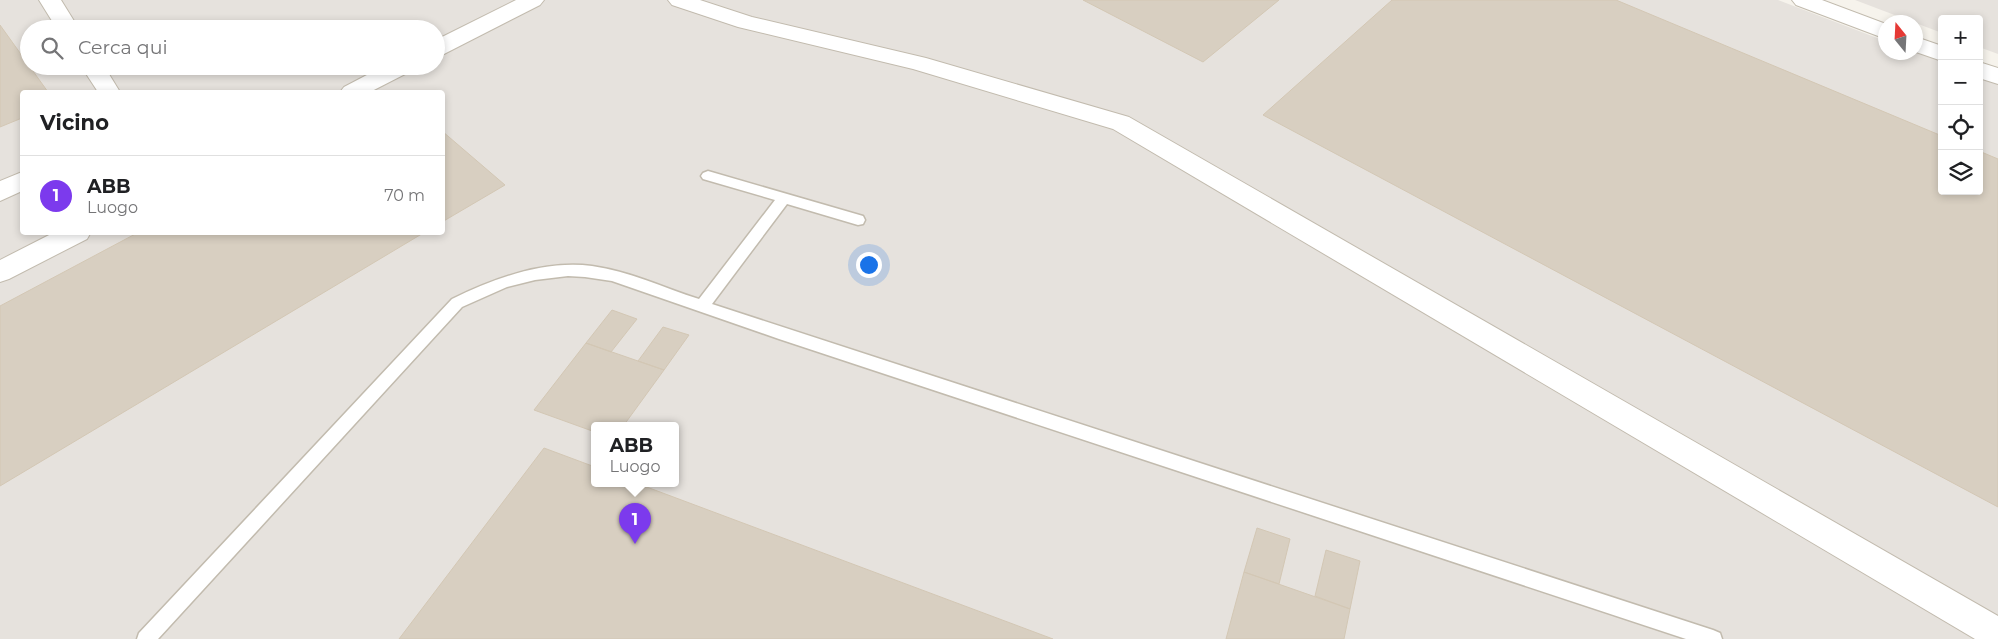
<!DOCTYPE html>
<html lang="it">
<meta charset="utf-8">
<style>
:root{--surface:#fff;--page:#f2f2f2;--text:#202124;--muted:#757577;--line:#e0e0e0;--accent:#7c3aed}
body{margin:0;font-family:Montserrat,sans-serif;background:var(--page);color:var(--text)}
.controls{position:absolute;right:15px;top:15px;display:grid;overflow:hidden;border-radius:5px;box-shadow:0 2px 8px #0003}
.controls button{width:45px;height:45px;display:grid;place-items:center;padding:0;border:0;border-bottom:1px solid var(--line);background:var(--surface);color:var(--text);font:25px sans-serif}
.compass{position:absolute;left:1878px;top:15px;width:45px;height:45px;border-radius:50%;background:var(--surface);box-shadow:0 2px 8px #0003;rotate:342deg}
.you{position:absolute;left:868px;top:264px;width:18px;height:18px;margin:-12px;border:4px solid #fff;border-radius:50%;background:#1a73e8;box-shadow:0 0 0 8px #1a73e833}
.badge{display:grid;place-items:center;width:32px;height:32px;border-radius:50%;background:var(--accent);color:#fff;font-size:16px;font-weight:700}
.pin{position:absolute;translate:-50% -41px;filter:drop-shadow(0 1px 2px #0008)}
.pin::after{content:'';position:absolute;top:26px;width:18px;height:15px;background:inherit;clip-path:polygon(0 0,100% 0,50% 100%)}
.popup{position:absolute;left:591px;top:422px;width:88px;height:65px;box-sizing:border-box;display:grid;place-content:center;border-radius:5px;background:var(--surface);filter:drop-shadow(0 1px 4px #0005);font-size:16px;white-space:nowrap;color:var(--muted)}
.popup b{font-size:19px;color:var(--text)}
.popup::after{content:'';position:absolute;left:50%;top:100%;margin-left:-10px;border:10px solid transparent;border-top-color:var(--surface)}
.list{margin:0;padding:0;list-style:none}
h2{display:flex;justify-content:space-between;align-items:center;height:65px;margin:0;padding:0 20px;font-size:21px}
h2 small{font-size:16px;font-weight:400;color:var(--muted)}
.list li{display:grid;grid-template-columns:32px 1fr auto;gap:15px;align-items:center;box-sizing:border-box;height:80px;padding:0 20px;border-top:1px solid var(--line)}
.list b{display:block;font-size:19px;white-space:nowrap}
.list p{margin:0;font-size:16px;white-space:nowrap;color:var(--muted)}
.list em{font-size:16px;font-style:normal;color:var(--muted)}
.icon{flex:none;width:28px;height:28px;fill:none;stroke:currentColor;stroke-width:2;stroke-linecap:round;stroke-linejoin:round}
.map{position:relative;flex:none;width:1998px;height:639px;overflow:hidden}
.search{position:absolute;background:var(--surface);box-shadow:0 2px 8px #0003;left:20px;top:20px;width:425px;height:55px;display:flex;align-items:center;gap:12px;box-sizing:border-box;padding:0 18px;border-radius:28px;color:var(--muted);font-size:19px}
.panel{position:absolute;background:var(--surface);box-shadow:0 2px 8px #0003;left:20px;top:90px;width:425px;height:145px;border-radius:5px}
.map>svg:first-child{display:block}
.industrial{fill:#e6e2dd;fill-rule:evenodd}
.building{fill:#d8cfc1;stroke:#d3c7b4}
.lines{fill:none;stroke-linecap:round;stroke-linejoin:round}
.lane-casing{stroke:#c2bbae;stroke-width:3}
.street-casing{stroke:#c2bbae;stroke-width:2}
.lane{fill:#fff;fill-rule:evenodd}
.street{fill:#fff;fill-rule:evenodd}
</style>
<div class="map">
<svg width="1998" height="639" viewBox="0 0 1998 639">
<rect width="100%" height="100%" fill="#f6f3ec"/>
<!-- industrial -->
<path class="industrial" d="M 0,0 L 1778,0 L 1885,41 L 1886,52 L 1916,52 L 1942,62 L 1942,191 L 1979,191 L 1979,77 L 1998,84 L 1998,639 L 0,639 ZM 29,29 L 436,29 L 436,66 L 29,66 ZM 22,92 L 442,92 L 442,232 L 22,232 ZM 595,425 L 675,425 L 675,483 L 595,483 Z
M 1855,0 L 1998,0 L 1998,54 L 1979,47 L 1979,19 L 1942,19 L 1942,33 Z"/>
<!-- building -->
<path class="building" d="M 1083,0 L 1279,0 L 1203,62 Z
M 1392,0 L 1616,0 L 1942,136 L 1942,191 L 1979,191 L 1979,151 L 1998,159 L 1998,507 L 1263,115 Z
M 0,25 L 48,92 L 22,92 L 22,118 L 0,127 Z
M 442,131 L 505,185 L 442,222 Z
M 139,232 L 425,232 L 0,486 L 0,306 Z
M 612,310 L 637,319 L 611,352 L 586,343 Z
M 663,327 L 689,335 L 664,370 L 638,361 Z
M 586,343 L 664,370 L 624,425 L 595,425 L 595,432 L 534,410 Z
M 544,448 L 595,467 L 595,483 L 636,483 L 1053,639 L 399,639 Z
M 1257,528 L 1290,539 L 1279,584 L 1244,572 Z
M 1326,550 L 1360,561 L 1350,609 L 1315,596 Z
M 1244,572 L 1350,609 L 1344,639 L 1226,639 Z"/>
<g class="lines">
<!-- lane casing -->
<g class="lane-casing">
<path id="lane" d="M 708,171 L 863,216 L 865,220 L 863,224 L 858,225 L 787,204 L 712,304 L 1713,630 L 1720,633 L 1722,639 L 1686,639 L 779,339 L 612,281 L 585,277 L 568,276 L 535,280 L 507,287 L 462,307 L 158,639 L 137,639 L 139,633 L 452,299 C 495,278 544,260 592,266 C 629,271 664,288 699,299 L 775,200 L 703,179 L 701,176 L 703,173 Z"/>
</g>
<!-- street casing -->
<g class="street-casing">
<path id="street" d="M 39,0 L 61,0 L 79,29 L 57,29 Z
M 516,0 L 544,0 L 540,5 L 444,54 L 436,56 L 436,40 Z
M 668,0 L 700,0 L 752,17 L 926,58 L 1129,117 L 1998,616 L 1998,639 L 1975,639 L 1113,129 L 913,69 L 738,27 L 672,5 Z
M 1792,0 L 1822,0 L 1886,24 L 1886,39 L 1796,5 Z
M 1916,37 L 1942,46 L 1942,61 L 1916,52 Z
M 1979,62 L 1998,68 L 1998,84 L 1979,78 Z
M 81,66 L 104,66 L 120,92 L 98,92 Z
M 384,66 L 414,66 L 411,71 L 370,92 L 340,92 L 344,87 Z
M 22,172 L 22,191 L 0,201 L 0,181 Z
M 55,232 L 91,232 L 87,239 L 9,279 L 0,282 L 0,260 Z"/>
</g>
<!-- lane -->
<use href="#lane" class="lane"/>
<!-- street -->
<use href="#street" class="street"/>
</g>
</svg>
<div class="controls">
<button>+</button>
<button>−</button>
<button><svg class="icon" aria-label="locate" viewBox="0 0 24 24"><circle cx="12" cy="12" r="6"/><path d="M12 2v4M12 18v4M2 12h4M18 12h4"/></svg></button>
<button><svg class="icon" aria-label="layers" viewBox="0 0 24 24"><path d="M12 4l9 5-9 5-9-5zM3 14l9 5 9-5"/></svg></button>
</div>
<svg class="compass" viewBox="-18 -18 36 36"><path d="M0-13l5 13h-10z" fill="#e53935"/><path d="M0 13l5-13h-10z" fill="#757577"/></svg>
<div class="you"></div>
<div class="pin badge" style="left:635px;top:544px">1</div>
<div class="popup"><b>ABB</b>Luogo</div>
<div class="search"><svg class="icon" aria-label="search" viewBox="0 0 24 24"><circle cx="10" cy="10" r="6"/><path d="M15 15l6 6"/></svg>Cerca qui</div>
<section class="panel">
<h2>Vicino<small></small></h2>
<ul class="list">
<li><span class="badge">1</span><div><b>ABB</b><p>Luogo</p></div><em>70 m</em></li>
</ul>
</section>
</div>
